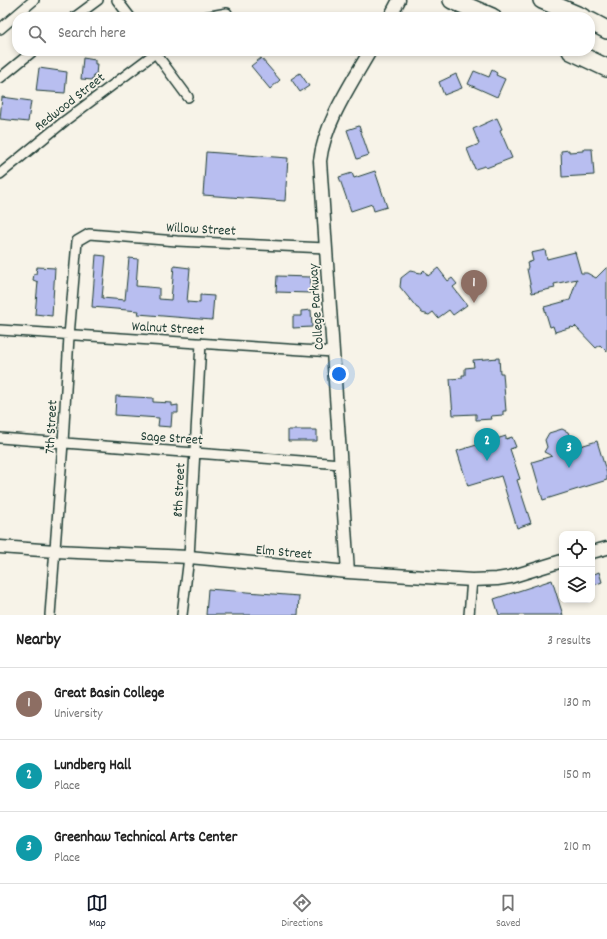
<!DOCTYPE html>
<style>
:root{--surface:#fff;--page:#f2f2f2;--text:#222;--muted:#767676;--line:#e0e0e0;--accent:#111827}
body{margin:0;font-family:Dekko,sans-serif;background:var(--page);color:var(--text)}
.controls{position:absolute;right:12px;bottom:12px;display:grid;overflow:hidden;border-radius:8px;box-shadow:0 2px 6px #0003}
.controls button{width:36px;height:36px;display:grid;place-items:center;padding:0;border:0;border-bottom:1px solid var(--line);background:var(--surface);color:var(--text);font:20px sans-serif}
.you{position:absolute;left:339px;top:374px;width:14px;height:14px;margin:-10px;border:3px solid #fff;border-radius:50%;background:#1a73e8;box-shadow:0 0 0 6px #1a73e833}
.badge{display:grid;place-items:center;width:26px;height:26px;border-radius:50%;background:var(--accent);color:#fff;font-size:13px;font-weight:700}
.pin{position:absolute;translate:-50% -33px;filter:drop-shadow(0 1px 2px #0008)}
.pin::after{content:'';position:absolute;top:21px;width:14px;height:12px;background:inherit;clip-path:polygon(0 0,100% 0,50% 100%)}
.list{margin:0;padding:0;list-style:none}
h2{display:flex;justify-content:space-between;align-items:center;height:52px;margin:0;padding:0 16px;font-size:17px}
h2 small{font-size:13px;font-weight:400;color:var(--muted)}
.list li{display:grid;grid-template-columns:26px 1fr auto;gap:12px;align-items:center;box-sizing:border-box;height:72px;padding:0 16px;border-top:1px solid var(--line)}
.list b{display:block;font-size:15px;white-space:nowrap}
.list p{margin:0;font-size:13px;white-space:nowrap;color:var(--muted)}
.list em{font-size:13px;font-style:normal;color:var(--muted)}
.icon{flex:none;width:22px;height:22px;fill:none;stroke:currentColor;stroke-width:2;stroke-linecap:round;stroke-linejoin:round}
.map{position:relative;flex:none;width:607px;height:615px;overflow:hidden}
.search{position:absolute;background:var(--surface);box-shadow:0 2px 6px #0003;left:12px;right:12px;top:12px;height:44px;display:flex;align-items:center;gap:10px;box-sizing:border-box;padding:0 14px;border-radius:16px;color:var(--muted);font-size:15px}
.sheet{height:268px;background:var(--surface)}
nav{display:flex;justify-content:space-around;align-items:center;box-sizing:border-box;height:56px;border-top:1px solid var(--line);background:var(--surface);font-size:11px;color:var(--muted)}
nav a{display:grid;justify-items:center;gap:2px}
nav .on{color:var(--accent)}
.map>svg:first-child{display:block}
.building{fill:#b8bef0;stroke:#1f3d34}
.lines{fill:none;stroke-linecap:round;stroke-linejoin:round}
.minor-casing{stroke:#1f3d34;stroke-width:12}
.tertiary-casing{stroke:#1f3d34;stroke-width:15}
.motorway-casing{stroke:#1f3d34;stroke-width:20}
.minor{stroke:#f7f3e8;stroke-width:9}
.tertiary{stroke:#f7f3e8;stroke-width:12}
.motorway{stroke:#f7f3e8;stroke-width:17}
.labels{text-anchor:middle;stroke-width:3.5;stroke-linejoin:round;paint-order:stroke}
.street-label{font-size:14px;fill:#1f3d34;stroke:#f7f3e8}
</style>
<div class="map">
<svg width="607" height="615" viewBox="0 0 607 615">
<rect width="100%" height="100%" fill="#f7f3e8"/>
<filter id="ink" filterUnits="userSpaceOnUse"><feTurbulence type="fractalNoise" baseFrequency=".025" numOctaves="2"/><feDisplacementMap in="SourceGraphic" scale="8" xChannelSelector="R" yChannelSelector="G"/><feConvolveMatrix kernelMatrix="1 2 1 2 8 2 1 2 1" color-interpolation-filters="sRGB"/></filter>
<g filter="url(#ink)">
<!-- building -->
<path class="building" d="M 83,58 L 95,60 L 95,64 L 97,64 L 96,75 L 94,74 L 93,80 L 81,79 Z
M 261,58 L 280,80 L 270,89 L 251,66 Z
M 39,68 L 67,72 L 65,93 L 36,91 Z
M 492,70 L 497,73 L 496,75 L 505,79 L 497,97 L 468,84 L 474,71 L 489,77 Z
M 300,73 L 309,86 L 300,92 L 291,79 Z
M 456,74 L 462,88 L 444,95 L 439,82 Z
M 2,97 L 31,101 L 28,122 L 0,119 Z
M 497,118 L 502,129 L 500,130 L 512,158 L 486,168 L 485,166 L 475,169 L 467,149 L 479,144 L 473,129 Z
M 359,126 L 369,155 L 357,159 L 347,130 Z
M 583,149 L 592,149 L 594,175 L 562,177 L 561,151 L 569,150 L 569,152 L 583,151 Z
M 206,152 L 288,158 L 285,201 L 203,195 Z
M 375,171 L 387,207 L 374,211 L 372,204 L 351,211 L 339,177 L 352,173 L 354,178 Z
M 545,250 L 547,259 L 575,252 L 581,273 L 587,273 L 596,278 L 607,267 L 607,352 L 600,345 L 596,348 L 575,326 L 573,328 L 572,327 L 555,332 L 553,326 L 550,327 L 544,307 L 570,300 L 577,279 L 554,284 L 555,288 L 532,293 L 527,269 L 528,267 L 527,263 L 533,261 L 531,253 Z
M 96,255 L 106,256 L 102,298 L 125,300 L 129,258 L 138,259 L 136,286 L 159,288 L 159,299 L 171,300 L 174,266 L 190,268 L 187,302 L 200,303 L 200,295 L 214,296 L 212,320 L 138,314 L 139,311 L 92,307 Z
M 37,267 L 55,268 L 52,316 L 35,314 L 38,282 L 33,280 L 34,274 L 36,274 Z
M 438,268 L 448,281 L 452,278 L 457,284 L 453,287 L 467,305 L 453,315 L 449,310 L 438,318 L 433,312 L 429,315 L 422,313 L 418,308 L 417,308 L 400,287 L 401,278 L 410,271 L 421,273 L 424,270 L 428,276 Z
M 277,276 L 311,277 L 310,293 L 276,292 Z
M 311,310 L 312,327 L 293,328 L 293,316 L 301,316 L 301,311 Z
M 499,358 L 500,373 L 503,373 L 506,411 L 503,411 L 503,415 L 491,416 L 492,419 L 476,420 L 476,414 L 453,415 L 450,379 L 462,378 L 462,375 L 465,375 L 465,368 L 474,367 L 473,360 Z
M 116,396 L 153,398 L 153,402 L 172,403 L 172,406 L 178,405 L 178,413 L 172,413 L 171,427 L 158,426 L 159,418 L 115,415 Z
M 562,429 L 568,432 L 571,440 L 564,451 L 597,441 L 607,474 L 607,480 L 543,500 L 532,462 L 552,456 L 544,452 L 547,447 L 545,440 L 549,433 Z
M 288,430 L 317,430 L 317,441 L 288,441 Z
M 506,436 L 506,439 L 512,437 L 516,447 L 510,449 L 520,479 L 517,480 L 531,523 L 517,528 L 501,476 L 468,486 L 457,451 Z
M 599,572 L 602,582 L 592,586 L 592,575 Z
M 552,580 L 563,615 L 499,615 L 494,599 Z
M 208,589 L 299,596 L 298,615 L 206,615 Z"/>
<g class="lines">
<!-- minor casing -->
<g class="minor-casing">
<path id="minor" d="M 117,0 L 130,17
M 75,17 L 98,0
M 205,17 L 227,13
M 0,29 L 34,0
M 154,51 L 188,97
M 0,78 L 33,51
M 0,174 L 66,120 L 158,51
M 0,330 L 333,352
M 0,438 L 341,464
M 50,615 L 63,443 L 69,336 L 77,241 L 89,234 L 177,241 L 326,248
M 182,615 L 189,557 L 201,343
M 469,615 L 472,580"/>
</g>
<!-- tertiary casing -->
<g class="tertiary-casing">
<path id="tertiary" d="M 390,17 L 399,0
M 0,547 L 55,551 L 189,557 L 348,572 L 472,580 L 497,579 L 510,577 L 562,561
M 592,552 L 607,548
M 348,572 L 320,161 C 324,124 351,84 370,51"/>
</g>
<!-- motorway casing -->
<g class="motorway-casing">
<path id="motorway" d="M 452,0 L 492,17
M 542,0 L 582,17
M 590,21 L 607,30
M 571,51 L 607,68"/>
</g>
<!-- minor -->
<use href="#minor" class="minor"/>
<!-- tertiary -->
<use href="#tertiary" class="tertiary"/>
<!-- motorway -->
<use href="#motorway" class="motorway"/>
</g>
</g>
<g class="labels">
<!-- street labels -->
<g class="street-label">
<text transform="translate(69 101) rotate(-38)" y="5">Redwood Street</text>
<text transform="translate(201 228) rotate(3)" y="5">Willow Street</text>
<text transform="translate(315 307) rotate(-94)" y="5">College Parkway</text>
<text transform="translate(168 327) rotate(3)" y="5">Walnut Street</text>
<text transform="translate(50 427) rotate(-87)" y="5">7th Street</text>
<text transform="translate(172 437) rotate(4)" y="5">Sage Street</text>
<text transform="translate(178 490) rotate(-87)" y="5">8th Street</text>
<text transform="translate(284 551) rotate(5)" y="5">Elm Street</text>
</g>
</g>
</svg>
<div class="controls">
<button><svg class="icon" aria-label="locate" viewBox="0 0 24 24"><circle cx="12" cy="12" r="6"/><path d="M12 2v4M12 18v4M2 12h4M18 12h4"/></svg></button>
<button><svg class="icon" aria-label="layers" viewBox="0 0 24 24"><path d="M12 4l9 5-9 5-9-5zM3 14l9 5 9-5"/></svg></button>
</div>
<div class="you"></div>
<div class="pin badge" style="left:474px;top:303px;background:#8d6e63">1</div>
<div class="pin badge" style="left:487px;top:461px;background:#0f9aa8">2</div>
<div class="pin badge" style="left:569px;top:468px;background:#0f9aa8">3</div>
<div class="search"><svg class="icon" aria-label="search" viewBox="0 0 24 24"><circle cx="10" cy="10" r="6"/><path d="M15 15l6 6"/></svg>Search here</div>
</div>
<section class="sheet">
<h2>Nearby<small>3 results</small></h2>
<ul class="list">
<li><span class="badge" style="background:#8d6e63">1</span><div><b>Great Basin College</b><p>University</p></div><em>130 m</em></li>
<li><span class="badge" style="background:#0f9aa8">2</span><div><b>Lundberg Hall</b><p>Place</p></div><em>150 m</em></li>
<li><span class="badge" style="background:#0f9aa8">3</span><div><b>Greenhaw Technical Arts Center</b><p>Place</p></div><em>210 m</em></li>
</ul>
</section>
<nav>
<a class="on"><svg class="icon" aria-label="map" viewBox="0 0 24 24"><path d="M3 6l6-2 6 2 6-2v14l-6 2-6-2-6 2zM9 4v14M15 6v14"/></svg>Map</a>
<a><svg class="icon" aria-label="directions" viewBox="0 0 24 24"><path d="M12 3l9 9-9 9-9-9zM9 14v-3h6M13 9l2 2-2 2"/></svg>Directions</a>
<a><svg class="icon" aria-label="saved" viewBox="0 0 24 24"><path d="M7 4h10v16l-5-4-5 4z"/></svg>Saved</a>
</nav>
